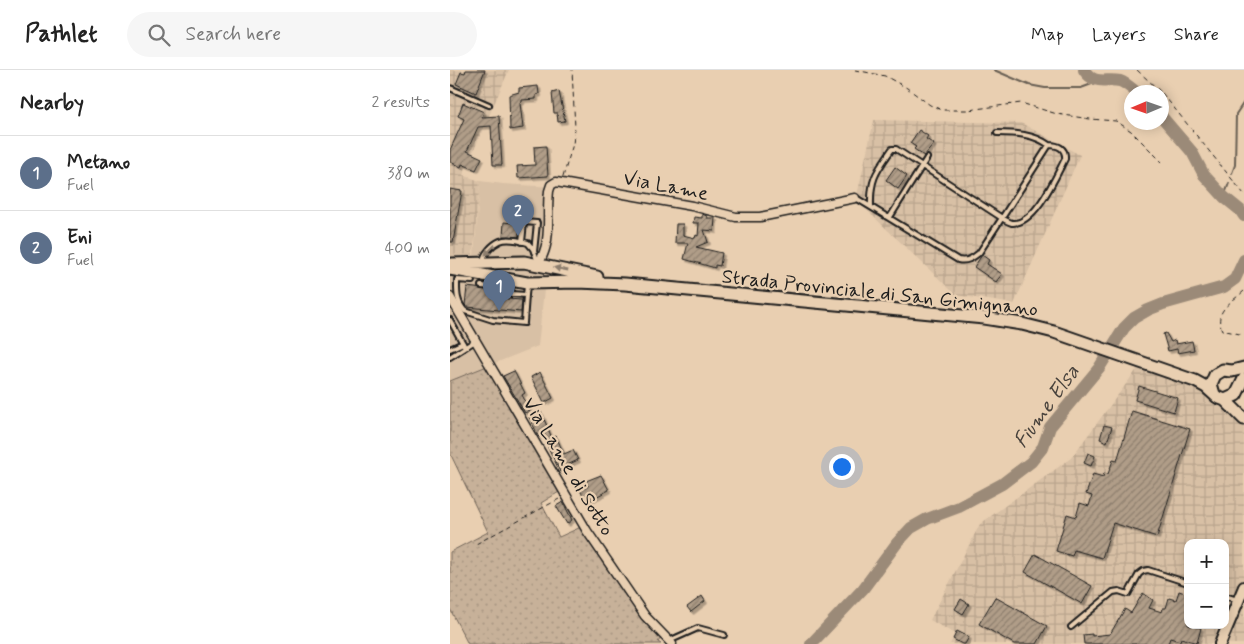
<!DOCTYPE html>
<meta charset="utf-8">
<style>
:root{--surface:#fff;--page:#f6f6f6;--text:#222;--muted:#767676;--line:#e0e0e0;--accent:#d93025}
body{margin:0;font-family:Mynerve,sans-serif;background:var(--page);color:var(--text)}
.controls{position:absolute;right:15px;bottom:15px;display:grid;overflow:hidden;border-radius:10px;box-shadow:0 2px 12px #0003}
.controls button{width:45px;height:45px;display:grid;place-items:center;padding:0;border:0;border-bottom:1px solid var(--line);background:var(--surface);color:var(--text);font:25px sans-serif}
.compass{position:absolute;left:674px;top:15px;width:45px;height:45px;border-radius:50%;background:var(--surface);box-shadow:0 2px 12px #0003;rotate:268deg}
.you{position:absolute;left:391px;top:396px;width:18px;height:18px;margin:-12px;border:4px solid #fff;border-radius:50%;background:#1a73e8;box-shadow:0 0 0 8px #1a73e833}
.badge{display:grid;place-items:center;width:32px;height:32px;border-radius:50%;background:var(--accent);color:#fff;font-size:16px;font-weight:700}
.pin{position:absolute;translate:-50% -41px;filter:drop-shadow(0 1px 2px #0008)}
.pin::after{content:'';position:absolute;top:26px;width:18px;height:15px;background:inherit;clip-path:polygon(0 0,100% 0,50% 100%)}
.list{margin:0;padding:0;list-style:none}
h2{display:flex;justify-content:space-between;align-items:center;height:65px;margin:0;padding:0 20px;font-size:21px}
h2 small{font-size:16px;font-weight:400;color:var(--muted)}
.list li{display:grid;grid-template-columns:32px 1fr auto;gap:15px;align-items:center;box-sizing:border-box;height:75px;padding:0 20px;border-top:1px solid var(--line)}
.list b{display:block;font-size:19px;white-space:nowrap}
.list p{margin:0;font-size:16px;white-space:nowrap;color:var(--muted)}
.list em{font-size:16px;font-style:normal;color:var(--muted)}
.icon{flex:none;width:28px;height:28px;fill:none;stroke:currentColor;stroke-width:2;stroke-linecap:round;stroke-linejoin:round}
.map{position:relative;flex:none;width:794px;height:574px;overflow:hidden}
header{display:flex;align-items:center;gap:30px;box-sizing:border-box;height:70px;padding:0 25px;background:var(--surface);border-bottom:1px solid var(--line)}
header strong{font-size:24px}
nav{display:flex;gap:28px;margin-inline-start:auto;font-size:18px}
.search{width:350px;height:45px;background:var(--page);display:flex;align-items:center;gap:12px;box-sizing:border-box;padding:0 18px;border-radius:28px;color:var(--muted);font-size:19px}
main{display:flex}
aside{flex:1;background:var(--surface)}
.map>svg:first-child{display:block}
.built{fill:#d8c0a5}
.industrial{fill:url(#industrial-grid);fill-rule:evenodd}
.garden{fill:url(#garden-dots);stroke:#72665a}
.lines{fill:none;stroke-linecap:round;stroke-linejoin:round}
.stream{stroke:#685e53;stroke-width:2}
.river{stroke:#9b8a78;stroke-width:12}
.building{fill:url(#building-hatch);stroke:#1c1c1c;filter:url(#shadow)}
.service-casing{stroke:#1c1c1c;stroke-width:8}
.minor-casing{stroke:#1c1c1c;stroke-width:11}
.tertiary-casing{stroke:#1c1c1c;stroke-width:14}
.secondary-casing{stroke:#1c1c1c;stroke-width:15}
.path{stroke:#1c1c1c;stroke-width:1;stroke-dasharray:5 4;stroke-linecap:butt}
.service{stroke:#e9cfb1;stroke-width:4}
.minor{stroke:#e9cfb1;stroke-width:8}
.tertiary{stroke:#e9cfb1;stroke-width:10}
.secondary{stroke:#e9cfb1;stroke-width:11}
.oneway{fill:#8d7e6e}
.labels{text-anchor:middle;stroke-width:4.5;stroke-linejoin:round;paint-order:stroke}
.street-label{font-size:20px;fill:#1c1c1c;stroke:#e9cfb1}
.water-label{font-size:21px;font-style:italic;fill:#48423c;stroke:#e9cfb1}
</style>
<header>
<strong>Pathlet</strong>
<div class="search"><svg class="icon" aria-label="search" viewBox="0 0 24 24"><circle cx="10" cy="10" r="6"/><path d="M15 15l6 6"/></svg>Search here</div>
<nav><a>Map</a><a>Layers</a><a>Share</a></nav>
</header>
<main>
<aside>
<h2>Nearby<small>2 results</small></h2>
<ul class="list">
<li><span class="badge" style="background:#5c6f8a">1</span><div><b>Metano</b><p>Fuel</p></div><em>380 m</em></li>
<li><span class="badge" style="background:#5c6f8a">2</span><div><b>Eni</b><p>Fuel</p></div><em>400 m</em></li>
</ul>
</aside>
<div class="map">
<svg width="794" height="574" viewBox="0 0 794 574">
<defs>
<pattern id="industrial-grid" width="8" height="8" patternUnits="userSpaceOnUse" patternTransform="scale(1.25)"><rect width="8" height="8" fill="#d8c0a5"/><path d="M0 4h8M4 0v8" fill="none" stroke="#b9a48d"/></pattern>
<pattern id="garden-dots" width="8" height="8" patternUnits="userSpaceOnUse" patternTransform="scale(1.25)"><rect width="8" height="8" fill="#c7b199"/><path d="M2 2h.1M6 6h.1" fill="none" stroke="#aa9883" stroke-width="1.8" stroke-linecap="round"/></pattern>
<pattern id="building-hatch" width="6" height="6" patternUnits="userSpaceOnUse" patternTransform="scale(1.25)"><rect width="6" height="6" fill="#b09d88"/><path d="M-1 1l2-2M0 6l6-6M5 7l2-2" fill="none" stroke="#8e7f6e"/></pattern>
<filter id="shadow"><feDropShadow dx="2.5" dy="2.5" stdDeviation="0" flood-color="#0004"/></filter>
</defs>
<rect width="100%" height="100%" fill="#e9cfb1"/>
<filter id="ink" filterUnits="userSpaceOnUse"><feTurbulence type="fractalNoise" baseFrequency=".02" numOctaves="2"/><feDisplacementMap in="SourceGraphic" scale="10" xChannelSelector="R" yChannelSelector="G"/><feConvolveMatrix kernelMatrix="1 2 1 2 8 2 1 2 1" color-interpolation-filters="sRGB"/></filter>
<g filter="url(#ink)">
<!-- built -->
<path class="built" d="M 30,111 L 53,114 L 104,117 L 101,171 L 94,220 L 88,276 L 0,311 L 0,184 L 24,185 Z"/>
<!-- industrial -->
<path class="industrial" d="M 0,0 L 59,0 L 13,105 L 30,111 L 23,185 L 0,184 Z
M 424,50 L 571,53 L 630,85 L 564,234 L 506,225 L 406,130 Z
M 688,298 L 748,318 L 767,334 L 794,339 L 794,574 L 500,574 L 505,564 L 480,550 L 530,454 L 621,388 ZM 738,473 L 775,473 L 775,555 L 738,555 Z"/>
<!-- garden -->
<path class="garden" d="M 37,296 L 109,422 L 91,433 L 109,467 L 131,457 L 211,568 L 208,572 L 211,574 L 18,574 L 0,539 L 0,482 L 38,462 L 0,383 L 0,311 Z"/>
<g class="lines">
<!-- stream -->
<path class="stream" d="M 544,0 L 579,15 L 595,18 L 631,18 L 650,11
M 782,103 L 785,95 L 786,44 L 794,32
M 774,127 L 779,113"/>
<!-- river -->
<path class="river" d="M 634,0 C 645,16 655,8 670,11 C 676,13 681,18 686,22
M 712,47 L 742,82 L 754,105 L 774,127 L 790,140 L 794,146
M 361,574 L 413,519 L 447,473 L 461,458 L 477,449 L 509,437 L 552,414 L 581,392 L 593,377 L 600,357 L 649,298 L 674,258 L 684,248 L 698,240 L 713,234 L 774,217 L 785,209 L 794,190"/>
</g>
<!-- building -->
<path class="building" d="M 16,0 L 35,0 L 26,23 L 6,14 L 11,2 L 15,3 Z
M 88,16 L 89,24 L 86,25 L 86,29 L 72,30 L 72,32 L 70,33 L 73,58 L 60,60 L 59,25 L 69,22 L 69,18 Z
M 109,21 L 115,51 L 108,52 L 107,43 L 104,43 L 102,23 Z
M 13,33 L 34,42 L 32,47 L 49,46 L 52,95 L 43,95 L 41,56 L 28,57 L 17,81 L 32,88 L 26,100 L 12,94 L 11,97 L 0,92 L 0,80 L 14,49 L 8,46 Z
M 469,60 L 478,66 L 476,69 L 484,74 L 474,86 L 464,79 L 466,77 L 460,73 Z
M 96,76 L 98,106 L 68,108 L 67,96 L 85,95 L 84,77 Z
M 445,97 L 457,106 L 448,119 L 436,110 Z
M 0,119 L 12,121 L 3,172 L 0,172 Z
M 252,144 L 257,146 L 257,148 L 265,148 L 264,161 L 254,160 L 258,172 L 246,177 L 272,183 L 270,196 L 265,195 L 265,198 L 234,189 L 238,173 L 225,173 L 226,154 L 233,154 L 233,165 L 245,168 L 246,165 L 248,166 L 249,153 L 243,153 L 244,147 L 252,148 Z
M 54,152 L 70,154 L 69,167 L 53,166 Z
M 532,185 L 539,190 L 537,194 L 552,204 L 546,212 L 524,197 Z
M 17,217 L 57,222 L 57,229 L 72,230 L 71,242 L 17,237 L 15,235 Z
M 716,263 L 721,272 L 725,270 L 726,274 L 742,271 L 744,280 L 728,283 L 727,279 L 718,281 L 713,264 Z
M 64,301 L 75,323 L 72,325 L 80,340 L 75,343 L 53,306 Z
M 90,302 L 103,328 L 94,333 L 81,307 Z
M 689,316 L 728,328 L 724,342 L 685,330 Z
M 682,341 L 740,359 L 707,467 L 663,453 L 652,488 L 624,480 L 622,486 L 606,481 L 617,444 L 626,447 L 630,433 L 639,436 L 642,426 L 636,424 L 643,404 L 653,407 L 654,403 L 658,404 L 663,390 L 667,391 Z
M 91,342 L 102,368 L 106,366 L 114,384 L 123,380 L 128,390 L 115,396 L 117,398 L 110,402 L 98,377 L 100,376 L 94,364 L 89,367 L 79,347 Z
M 654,355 L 662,357 L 657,372 L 650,369 Z
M 638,383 L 645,386 L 641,396 L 634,393 Z
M 151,405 L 159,420 L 136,432 L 130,420 L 138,416 L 136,411 Z
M 113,432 L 122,450 L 117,454 L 106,436 Z
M 585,484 L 642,516 L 632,534 L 575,502 Z
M 729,521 L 738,524 L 738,555 L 751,558 L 747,573 L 731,568 L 730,571 L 720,568 L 718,574 L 634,574 L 633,565 L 642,564 L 642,566 L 660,564 L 675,539 L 681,543 L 693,523 L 703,530 L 699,538 L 712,542 L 713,538 L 716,538 L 719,528 L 726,530 Z
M 252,526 L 255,531 L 241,542 L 237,537 Z
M 545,527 L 597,556 L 587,574 L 564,574 L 529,554 Z
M 511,529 L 519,534 L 513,544 L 505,539 Z
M 507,561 L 519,567 L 515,574 L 512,574 L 503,569 Z"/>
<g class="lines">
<!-- service casing -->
<g class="service-casing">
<path id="service" d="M 0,18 L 39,35
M 547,63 C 565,63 584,64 599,75
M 599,75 C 608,75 616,78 615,89 C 606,106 585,155 562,153 C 558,152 555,150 552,148 Z
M 406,128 L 508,190 C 517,192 523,188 529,183 L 552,148 L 446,79 L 442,79 C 427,101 420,108 421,136
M 440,147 L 477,88
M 72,172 L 74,152 L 87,153 L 84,182
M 33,192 C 33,184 43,174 50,171 C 57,168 71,171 78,173 L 83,179 L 88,192
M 22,211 L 7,210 C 7,222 6,231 15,241 L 43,250 L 74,253 L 76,225
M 31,216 L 61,219 L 61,224 L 76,225 L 77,216
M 0,250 L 15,277
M 0,279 L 13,273
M 0,287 L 25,271
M 775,526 L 787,530
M 621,557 L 663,522 L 669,521 L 678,524 L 689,504 L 693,501 L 698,500 L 738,513
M 219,571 L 248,558 L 274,565"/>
</g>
<!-- minor casing -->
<g class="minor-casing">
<path id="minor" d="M 88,194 C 103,172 96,146 99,121 L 101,115 L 106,112 L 242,136 L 286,147 L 310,147 L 405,128
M 0,227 L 137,461 L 195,546 L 222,574"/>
</g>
<!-- tertiary casing -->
<g class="tertiary-casing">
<path id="tertiary" d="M 770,574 L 794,517"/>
</g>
<!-- secondary casing -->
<g class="secondary-casing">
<path id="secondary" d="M 2,194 L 74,192 L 147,207
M 0,199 L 77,213 L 128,212 L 175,214 L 534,248 L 572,254 L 604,262 L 745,311 L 756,317 L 767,327 L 775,330 L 794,349
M 764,324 L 761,314 L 765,305 L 773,300 L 782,301 L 794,298
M 775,330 L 786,325 L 794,309"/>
</g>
<!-- path -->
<path class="path" d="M 405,0 L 435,6 L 457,18 L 480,35 L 492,40 L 518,40 L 571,33 L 607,44 L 640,49 L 666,51 L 681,61 L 715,95
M 687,0 L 711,22
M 712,23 L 794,124
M 113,107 L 123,74 L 125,58 L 122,0
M 794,221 C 782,232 763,241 772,260 L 794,265
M 26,474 L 109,429"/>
<!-- service -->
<use href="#service" class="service"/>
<!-- minor -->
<use href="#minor" class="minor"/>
<!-- tertiary -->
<use href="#tertiary" class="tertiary"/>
<!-- secondary -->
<use href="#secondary" class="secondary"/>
</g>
<!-- one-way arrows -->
<defs><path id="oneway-solid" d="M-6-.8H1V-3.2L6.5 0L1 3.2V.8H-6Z" transform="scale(1.25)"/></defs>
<g class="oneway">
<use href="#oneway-solid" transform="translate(40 180) rotate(135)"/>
<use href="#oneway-solid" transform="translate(111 199) rotate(-168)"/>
</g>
</g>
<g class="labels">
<!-- street labels -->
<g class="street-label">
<text transform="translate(216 115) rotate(11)" y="7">Via Lame</text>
<text transform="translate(430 222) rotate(6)" y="7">Strada Provinciale di San Gimignano</text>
<text transform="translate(119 396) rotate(59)" y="7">Via Lame di Sotto</text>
</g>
<!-- water labels -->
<g class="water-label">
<text transform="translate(596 336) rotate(-54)" y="7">Fiume Elsa</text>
</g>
</g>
</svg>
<div class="controls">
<button>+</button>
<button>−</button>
</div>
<svg class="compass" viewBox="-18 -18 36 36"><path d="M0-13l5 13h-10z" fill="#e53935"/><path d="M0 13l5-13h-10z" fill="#767676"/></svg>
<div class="you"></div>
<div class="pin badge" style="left:49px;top:241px;background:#5c6f8a">1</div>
<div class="pin badge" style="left:68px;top:166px;background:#5c6f8a">2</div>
</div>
</main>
